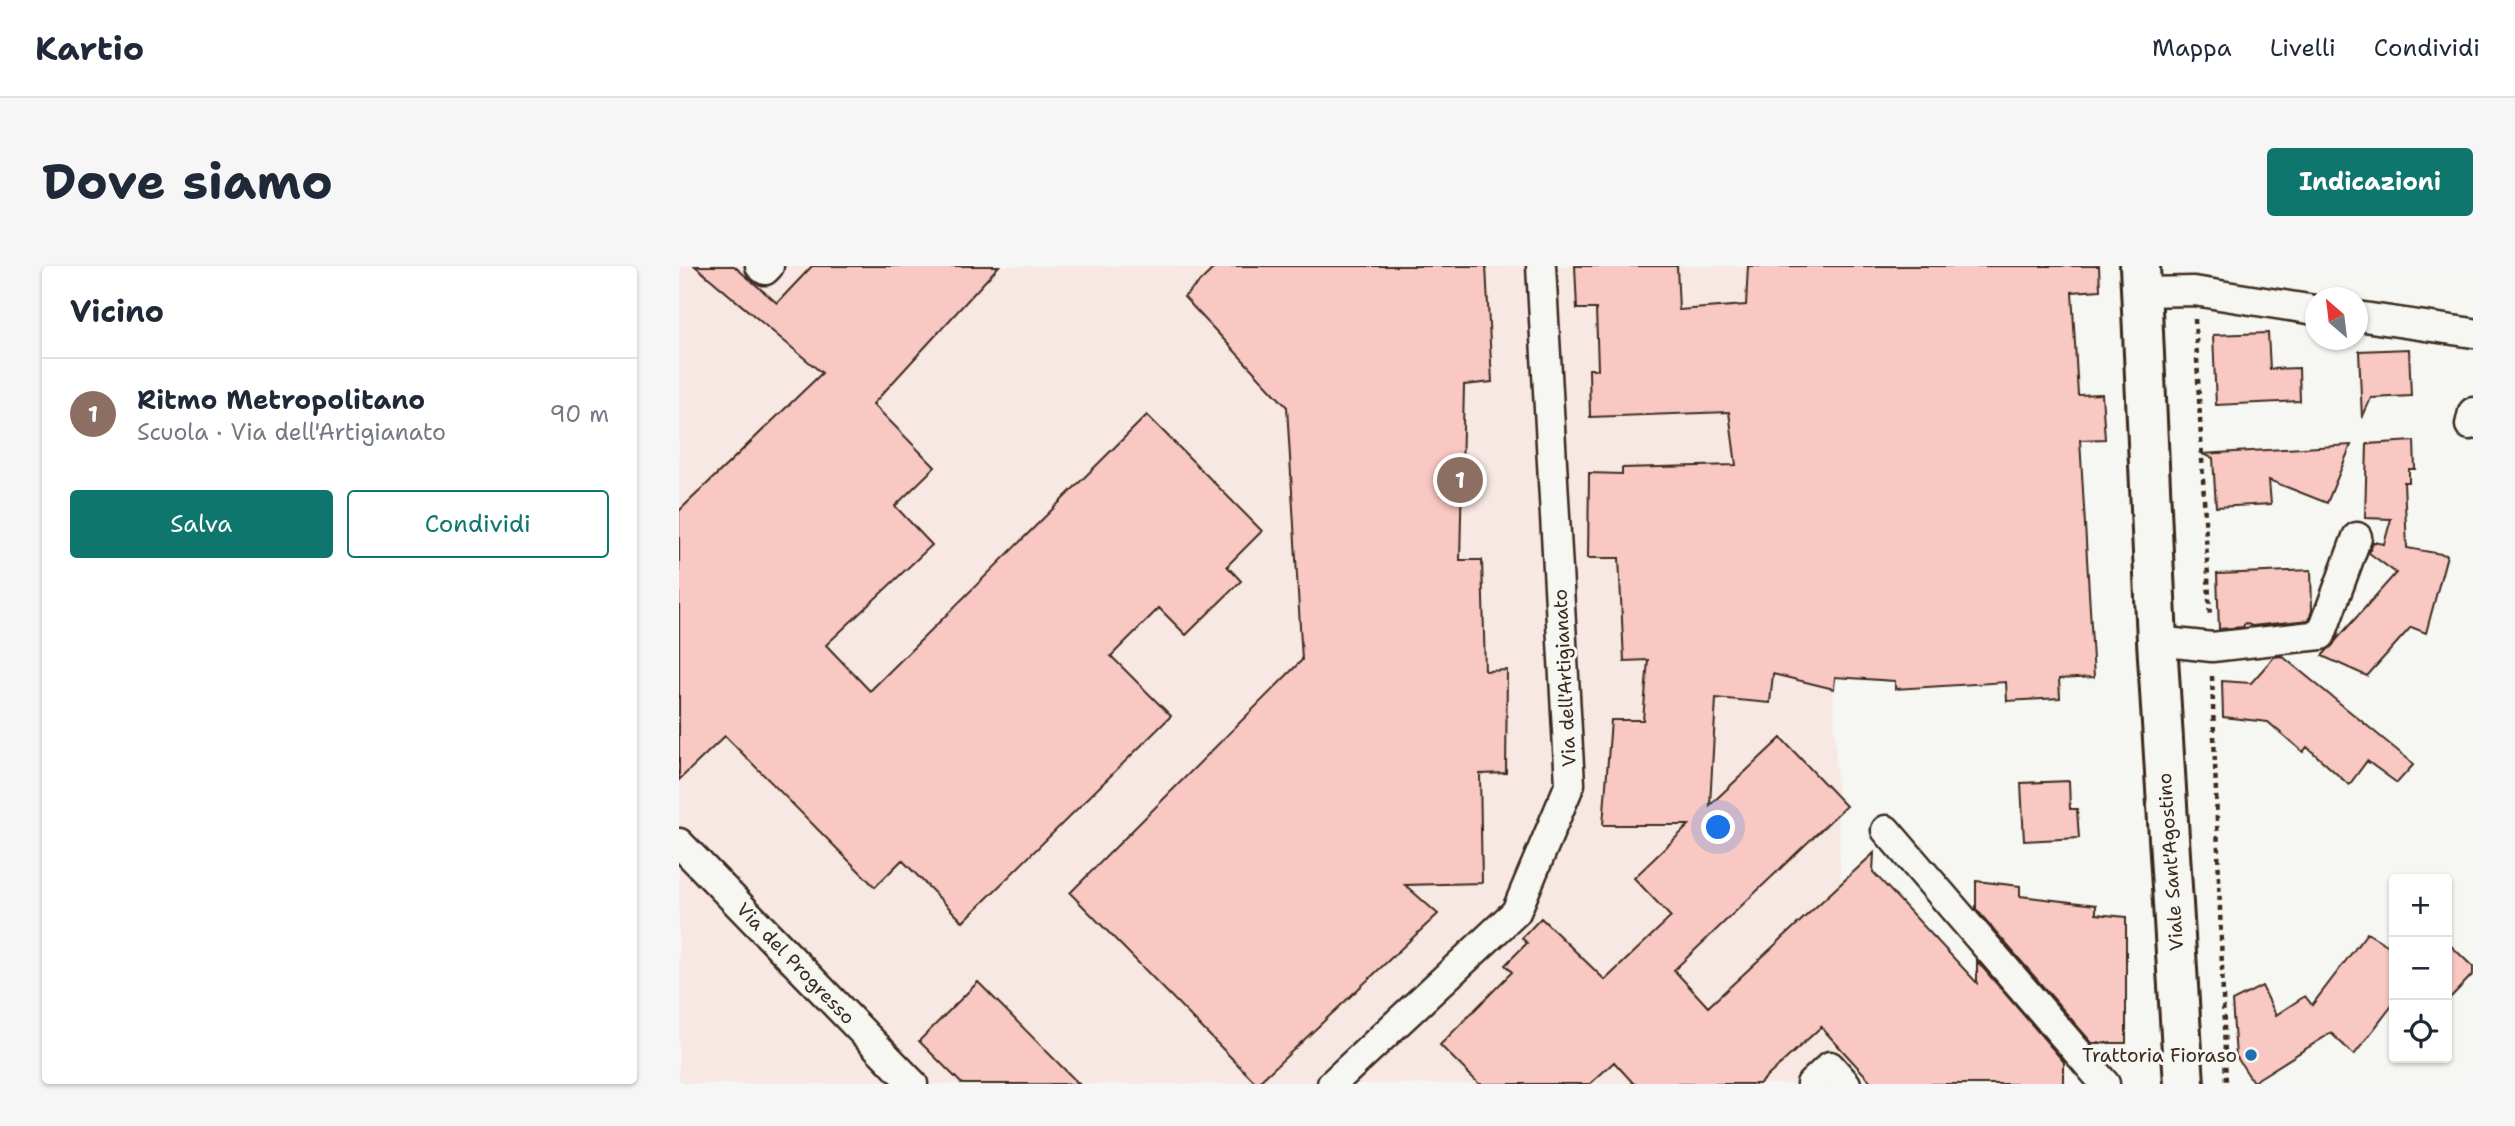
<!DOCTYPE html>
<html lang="it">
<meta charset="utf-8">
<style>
:root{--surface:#fff;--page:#f6f6f7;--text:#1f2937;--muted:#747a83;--line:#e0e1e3;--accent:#0f766e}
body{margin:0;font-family:"Shantell Sans",sans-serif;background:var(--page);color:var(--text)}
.controls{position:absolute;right:21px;bottom:21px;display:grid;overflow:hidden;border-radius:7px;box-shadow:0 2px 5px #0004}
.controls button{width:63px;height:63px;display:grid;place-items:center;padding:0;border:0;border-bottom:2px solid var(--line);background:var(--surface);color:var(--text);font:35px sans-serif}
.compass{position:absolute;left:1626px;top:21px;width:63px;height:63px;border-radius:50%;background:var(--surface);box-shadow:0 2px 5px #0004;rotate:332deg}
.you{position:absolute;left:1040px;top:562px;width:24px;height:24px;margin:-18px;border:5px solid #fff;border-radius:50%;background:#1a73e8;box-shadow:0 0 0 10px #1a73e833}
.badge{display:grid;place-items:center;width:46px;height:46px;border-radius:50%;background:var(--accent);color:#fff;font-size:23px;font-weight:700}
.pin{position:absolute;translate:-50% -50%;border:4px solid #fff;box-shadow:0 2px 7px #0006}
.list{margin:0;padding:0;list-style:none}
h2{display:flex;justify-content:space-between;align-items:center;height:91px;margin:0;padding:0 28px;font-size:30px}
h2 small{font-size:23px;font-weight:400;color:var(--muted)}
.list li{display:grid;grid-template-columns:46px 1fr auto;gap:21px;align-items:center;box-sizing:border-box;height:112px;padding:0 28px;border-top:2px solid var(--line)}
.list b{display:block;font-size:26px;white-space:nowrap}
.list p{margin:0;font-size:23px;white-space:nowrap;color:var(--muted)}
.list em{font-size:23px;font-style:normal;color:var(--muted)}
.actions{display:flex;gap:14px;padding:21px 28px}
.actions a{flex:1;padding:16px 0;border:2px solid var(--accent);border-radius:7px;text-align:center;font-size:24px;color:var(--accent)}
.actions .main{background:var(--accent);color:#fff}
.icon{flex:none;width:38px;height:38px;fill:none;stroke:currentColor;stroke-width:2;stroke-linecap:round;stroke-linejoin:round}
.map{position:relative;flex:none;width:1794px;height:818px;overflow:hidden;border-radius:7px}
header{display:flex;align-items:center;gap:42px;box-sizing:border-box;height:98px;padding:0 35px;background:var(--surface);border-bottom:2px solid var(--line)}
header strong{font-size:33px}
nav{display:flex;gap:38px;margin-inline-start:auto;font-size:24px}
.intro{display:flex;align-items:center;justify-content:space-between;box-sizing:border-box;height:168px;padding:0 42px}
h1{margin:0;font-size:49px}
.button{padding:18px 32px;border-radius:7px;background:var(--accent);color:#fff;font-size:24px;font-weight:700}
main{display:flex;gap:42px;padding:0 42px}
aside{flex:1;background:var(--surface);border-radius:7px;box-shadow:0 2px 5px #0004}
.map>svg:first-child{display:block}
.built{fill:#f7e8e4}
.building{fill:#f9c8c3;stroke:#3b2a1e;stroke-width:2}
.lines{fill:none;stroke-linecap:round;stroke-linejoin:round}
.minor-casing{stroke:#3b2a1e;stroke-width:33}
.secondary-casing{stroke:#3b2a1e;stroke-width:44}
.path{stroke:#3b2a1e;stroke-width:4.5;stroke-dasharray:5 5;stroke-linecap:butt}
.minor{stroke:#f6f6f2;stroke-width:28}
.secondary{stroke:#f6f6f2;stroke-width:38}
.poi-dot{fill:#1f6fb2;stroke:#f6f6f2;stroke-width:2.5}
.labels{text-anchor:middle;stroke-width:6;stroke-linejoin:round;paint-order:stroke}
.street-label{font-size:19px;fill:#3b2a1e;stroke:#f6f6f2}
.poi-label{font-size:19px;fill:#3b2a1e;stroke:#f6f6f2;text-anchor:end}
</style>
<header>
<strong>Kartio</strong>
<nav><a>Mappa</a><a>Livelli</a><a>Condividi</a></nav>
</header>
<div class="intro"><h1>Dove siamo</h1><a class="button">Indicazioni</a></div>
<main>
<aside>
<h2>Vicino<small></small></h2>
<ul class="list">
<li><span class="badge" style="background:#8d6e63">1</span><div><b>Ritmo Metropolitano</b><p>Scuola · Via dell'Artigianato</p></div><em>90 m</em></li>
</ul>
<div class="actions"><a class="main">Salva</a><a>Condividi</a></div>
</aside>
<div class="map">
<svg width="1794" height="818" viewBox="0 0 1794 818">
<rect width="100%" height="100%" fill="#f6f6f2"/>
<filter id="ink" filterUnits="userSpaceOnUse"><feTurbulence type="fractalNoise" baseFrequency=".0143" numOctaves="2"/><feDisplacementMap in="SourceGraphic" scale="14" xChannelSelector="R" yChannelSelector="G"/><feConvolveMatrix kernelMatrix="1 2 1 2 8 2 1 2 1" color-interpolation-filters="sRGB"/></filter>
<g filter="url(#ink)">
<!-- built -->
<path class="built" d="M 0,0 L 1137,0 L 1170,818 L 0,818 Z"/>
<!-- building -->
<path class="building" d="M 16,0 L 55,0 L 98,37 L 133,0 L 320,0 L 194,138 L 256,201 L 216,240 L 253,279 L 147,379 L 191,425 L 468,149 L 583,265 L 548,300 L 562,315 L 507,369 L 480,342 L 432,390 L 492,450 L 284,656 L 223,594 L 196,621 L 46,470 L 0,514 L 0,245 L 143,107 Z
M 537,0 L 807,0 L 813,116 L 785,119 L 781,294 L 803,294 L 806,405 L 828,404 L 827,507 L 801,508 L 803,617 L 726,619 L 759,648 L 578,818 L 391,627 L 623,394 L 608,141 L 505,31 Z
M 896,0 L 998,0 L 1000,44 L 1067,39 L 1069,0 L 1420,0 L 1421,24 L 1393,26 L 1399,129 L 1423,128 L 1426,173 L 1401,174 L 1415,411 L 1380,413 L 1381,432 L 1328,435 L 1327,416 L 1216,423 L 1216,415 L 1156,411 L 1155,423 L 1094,408 L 1091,437 L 1037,432 L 1031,539 L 1102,472 L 1167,540 L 995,704 L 1029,741 L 1195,587 L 1194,606 L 1298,717 L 1298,695 L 1385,796 L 1385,818 L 1194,818 L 1142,761 L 1080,818 L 955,818 L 935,796 L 911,818 L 800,818 L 761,779 L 833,706 L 826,699 L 848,677 L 843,672 L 862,652 L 926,714 L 992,651 L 955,612 L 1010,559 L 924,559 L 932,454 L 964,454 L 969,394 L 945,395 L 940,292 L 909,292 L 910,207 L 943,208 L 943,202 L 1057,199 L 1050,146 L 911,151 L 910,103 L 919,103 L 917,43 L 898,43 Z
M 1589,67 L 1591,103 L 1620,102 L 1621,135 L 1537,139 L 1534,69 Z
M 1730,83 L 1732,130 L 1692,132 L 1683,152 L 1680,85 Z
M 1735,175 L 1736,203 L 1730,203 L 1730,216 L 1725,216 L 1728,282 L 1768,289 L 1747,367 L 1732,361 L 1688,410 L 1643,390 L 1717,307 L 1690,287 L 1694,276 L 1705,278 L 1712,253 L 1686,252 L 1688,178 Z
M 1672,179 L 1648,237 L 1590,214 L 1592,238 L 1537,241 L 1534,192 L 1523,188 Z
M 1632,304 L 1633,344 L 1630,354 L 1573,360 L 1566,357 L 1564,361 L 1540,363 L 1538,308 Z
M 1603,390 L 1735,498 L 1718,517 L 1688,495 L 1670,519 L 1628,481 L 1624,486 L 1589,456 L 1544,451 L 1543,415 L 1572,417 L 1595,391 Z
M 1390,515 L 1391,543 L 1398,543 L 1400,572 L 1345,575 L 1342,517 Z
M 1297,615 L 1341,620 L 1341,630 L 1417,639 L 1417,648 L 1447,651 L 1447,777 L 1413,777 L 1297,643 Z
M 1688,667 L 1715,683 L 1715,737 L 1675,789 L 1652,767 L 1574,816 L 1557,790 L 1553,735 L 1583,720 L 1597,749 L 1626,730 L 1633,739 Z
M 1768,676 L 1794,701 L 1794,708 L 1768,735 Z
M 299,716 L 400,818 L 283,818 L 240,775 Z"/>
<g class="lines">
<!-- minor casing -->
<g class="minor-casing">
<path id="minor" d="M 81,0 L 86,4 L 90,0
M 1462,26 L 1515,25 L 1636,44
M 1678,50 L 1794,67
M 1791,159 L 1794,146
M 1478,375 L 1533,381 L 1642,369 L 1678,271
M 1207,564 L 1426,818
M 0,577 L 234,818
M 653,818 L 837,646 L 891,518 L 862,0
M 1132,818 L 1151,800 L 1167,818"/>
</g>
<!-- secondary casing -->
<g class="secondary-casing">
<path id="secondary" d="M 1461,0 L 1478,375 L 1505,818"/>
</g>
<!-- path -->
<path class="path" d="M 1516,53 L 1531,352
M 1533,410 L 1547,818"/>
<!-- minor -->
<use href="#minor" class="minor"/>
<!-- secondary -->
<use href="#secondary" class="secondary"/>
</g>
</g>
<!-- markers -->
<circle class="poi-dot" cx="1572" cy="789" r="7"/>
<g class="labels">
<!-- street labels -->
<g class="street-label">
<text transform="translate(885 412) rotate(-93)" y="7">Via dell'Artigianato</text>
<text transform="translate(1491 596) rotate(-94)" y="7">Viale Sant'Agostino</text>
<text transform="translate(117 697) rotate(46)" y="7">Via del Progresso</text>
</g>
<!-- poi labels -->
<g class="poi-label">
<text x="1558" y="796">Trattoria Fioraso</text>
</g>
</g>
</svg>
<div class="controls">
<button>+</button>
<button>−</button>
<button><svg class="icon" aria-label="locate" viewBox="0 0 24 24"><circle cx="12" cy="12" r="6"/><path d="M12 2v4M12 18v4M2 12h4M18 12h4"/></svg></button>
</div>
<svg class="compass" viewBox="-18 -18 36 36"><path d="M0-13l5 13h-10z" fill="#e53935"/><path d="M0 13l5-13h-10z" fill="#747a83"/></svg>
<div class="you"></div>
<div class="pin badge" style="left:781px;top:214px;background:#8d6e63">1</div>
</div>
</main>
